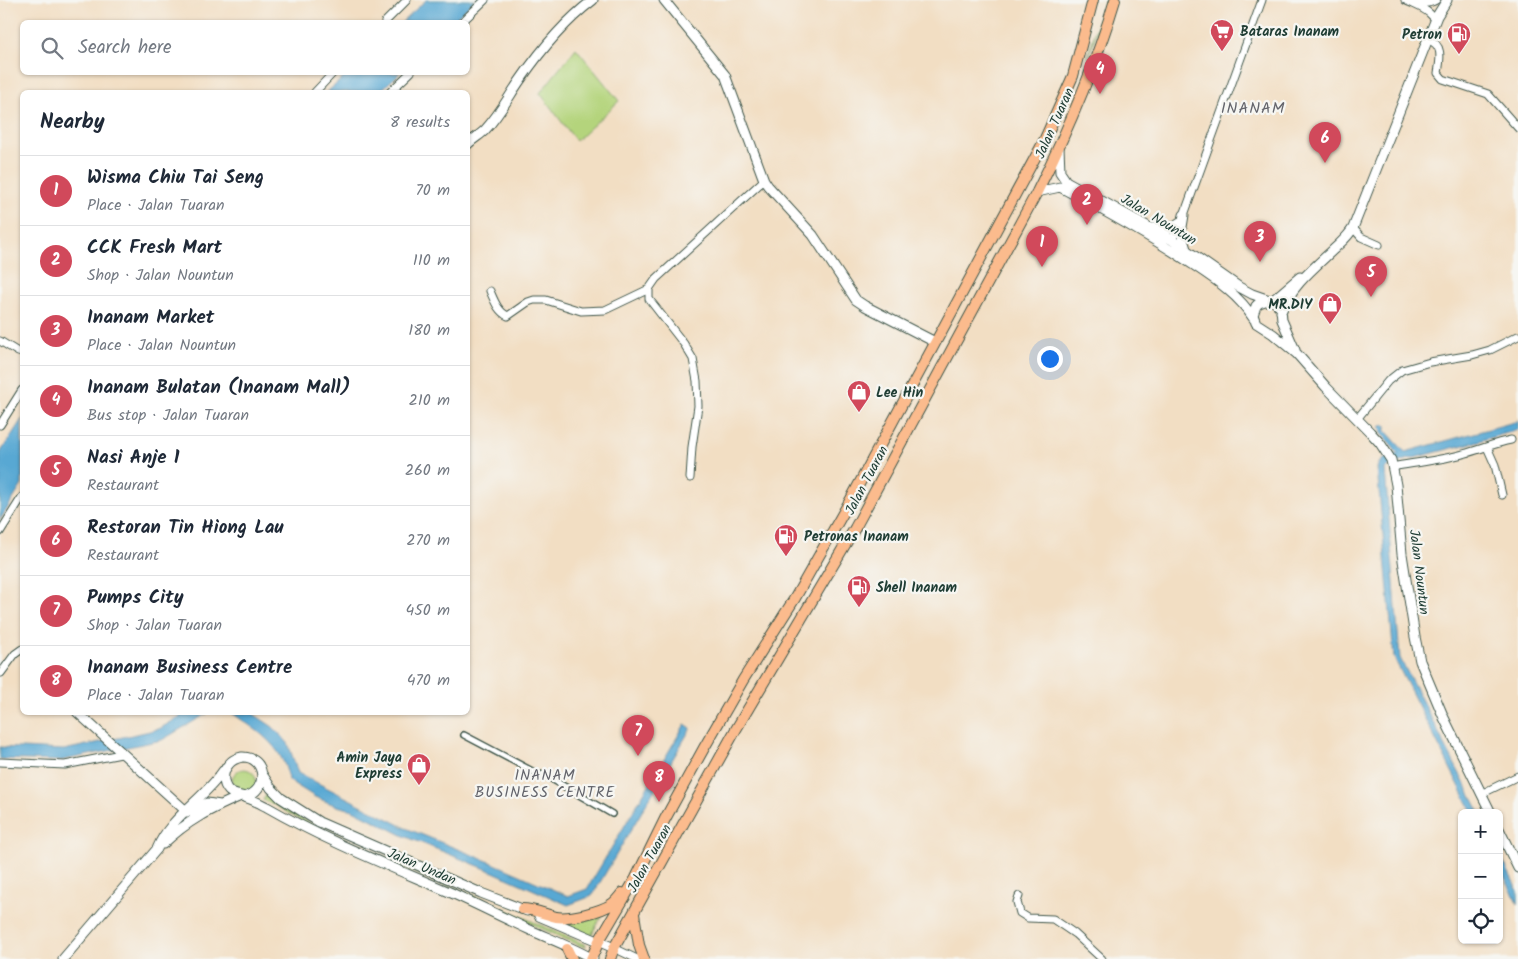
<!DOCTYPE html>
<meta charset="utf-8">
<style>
:root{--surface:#fff;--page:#f2f2f3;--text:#1f2937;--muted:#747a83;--line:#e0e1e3;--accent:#d1495b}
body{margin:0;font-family:Kalam,sans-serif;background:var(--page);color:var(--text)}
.controls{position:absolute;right:15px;bottom:15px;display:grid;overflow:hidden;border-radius:8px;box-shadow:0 1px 4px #0004}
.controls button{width:45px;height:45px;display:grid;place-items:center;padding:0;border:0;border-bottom:1px solid var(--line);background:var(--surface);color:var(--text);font:25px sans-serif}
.you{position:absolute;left:1049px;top:358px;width:18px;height:18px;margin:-12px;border:4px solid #fff;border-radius:50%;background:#1a73e8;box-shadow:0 0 0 8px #1a73e833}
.badge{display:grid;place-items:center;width:32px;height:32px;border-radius:50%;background:var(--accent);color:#fff;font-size:16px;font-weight:700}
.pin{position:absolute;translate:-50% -41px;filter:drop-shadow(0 1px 2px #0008)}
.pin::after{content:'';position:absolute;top:26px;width:18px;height:15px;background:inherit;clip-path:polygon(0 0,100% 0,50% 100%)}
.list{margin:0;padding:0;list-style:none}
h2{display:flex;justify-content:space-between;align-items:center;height:65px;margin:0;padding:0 20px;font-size:21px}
h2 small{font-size:16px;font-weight:400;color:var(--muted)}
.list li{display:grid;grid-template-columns:32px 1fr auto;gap:15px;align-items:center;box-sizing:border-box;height:70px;padding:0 20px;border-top:1px solid var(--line)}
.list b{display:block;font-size:19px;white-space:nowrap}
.list p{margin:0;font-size:16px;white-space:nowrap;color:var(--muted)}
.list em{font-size:16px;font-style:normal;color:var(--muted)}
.icon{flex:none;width:28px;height:28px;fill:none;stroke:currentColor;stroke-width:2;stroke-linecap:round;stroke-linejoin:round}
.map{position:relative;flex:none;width:1518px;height:959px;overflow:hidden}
.search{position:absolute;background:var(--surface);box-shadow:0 1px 4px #0004;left:20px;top:20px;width:450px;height:55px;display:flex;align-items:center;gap:12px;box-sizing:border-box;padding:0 18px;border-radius:8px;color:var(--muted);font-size:19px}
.panel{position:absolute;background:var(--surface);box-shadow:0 1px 4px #0004;left:20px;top:90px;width:450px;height:625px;border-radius:8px}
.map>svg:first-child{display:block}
.green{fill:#b4d47c;stroke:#6a8858}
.water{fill:#59a8d3;stroke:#3c7284}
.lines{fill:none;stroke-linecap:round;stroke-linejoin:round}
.pedestrian-casing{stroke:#3f5549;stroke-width:8}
.minor-casing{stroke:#3f5549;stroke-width:9}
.tertiary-casing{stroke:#3f5549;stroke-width:11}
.primary-casing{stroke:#3f5549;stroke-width:12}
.pedestrian{stroke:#fff;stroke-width:5}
.minor{stroke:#fff;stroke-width:7}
.tertiary{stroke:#fff;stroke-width:9}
.primary{stroke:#fbbb8d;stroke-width:10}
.labels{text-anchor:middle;stroke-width:4.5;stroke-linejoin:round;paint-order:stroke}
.poi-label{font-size:14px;font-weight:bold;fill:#1f3d34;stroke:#f6f6f2;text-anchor:start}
.street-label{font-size:14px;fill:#1f3d34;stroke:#f6f6f2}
.neighbourhood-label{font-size:15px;letter-spacing:1px;fill:#64656c;stroke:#f6f6f2}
.quarter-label{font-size:16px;letter-spacing:1px;fill:#64656c;stroke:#f6f6f2}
</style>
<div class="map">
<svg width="1518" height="959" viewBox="0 0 1518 959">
<rect width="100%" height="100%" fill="#f6f6f2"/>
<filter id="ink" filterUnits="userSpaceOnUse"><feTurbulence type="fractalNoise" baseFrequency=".02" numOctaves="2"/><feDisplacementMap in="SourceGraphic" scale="10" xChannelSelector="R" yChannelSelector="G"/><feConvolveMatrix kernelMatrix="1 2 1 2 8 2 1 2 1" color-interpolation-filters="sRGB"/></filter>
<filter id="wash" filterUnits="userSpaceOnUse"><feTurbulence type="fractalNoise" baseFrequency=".0096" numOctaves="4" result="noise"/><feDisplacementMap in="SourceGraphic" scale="20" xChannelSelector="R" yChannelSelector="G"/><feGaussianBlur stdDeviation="1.12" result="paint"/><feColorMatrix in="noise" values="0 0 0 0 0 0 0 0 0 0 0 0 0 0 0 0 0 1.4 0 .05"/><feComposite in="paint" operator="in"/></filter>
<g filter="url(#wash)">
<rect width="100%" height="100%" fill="#f2dec3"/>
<!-- green -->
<path class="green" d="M 1105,0 L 1108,0 L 1088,58 L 1087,58 Z
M 576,48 L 619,101 L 576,141 L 540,93 Z
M232 781a12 12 0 1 1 24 0a12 12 0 1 1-24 0Z
M 268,792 C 285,808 303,820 324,831 L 582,943 L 587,946 L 585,947 L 579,945 L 308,825 L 275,805 L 263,800 Z
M 604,911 L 591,936 L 560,922 Z"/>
<!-- water -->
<path class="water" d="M 426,0 L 475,0 L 452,22 L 402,22 Z
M 349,73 L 349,72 L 400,73 L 379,92 L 327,92 Z
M 22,419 L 22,485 L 0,520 L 0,453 Z
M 1518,421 L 1518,430 L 1468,444 L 1402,461 L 1385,469 L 1400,658 L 1480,813 L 1473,813 L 1394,658 L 1377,468 C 1379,458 1390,457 1398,454 L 1381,432 L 1382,430 L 1380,427 L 1383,425 L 1386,425 L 1386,431 L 1405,452 Z
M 186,713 L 208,713 L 162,740 L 59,761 L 0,759 L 0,747 L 64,750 L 159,729 Z
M 232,713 L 252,713 L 273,727 L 288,743 L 298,773 L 408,829 L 495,864 L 568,896 L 587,889 L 685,724 L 691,728 L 592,896 L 568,905 L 491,871 L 404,836 L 353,810 L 337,806 L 315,797 L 291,782 L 289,780 C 287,773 286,767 283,761 C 273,739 250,726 232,713 Z
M 1499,852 L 1518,891 L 1518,904 L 1499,866 Z"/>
</g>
<g filter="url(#ink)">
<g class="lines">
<!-- pedestrian casing -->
<g class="pedestrian-casing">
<path id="pedestrian" d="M 464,735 L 536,773
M 543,774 L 612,814"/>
</g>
<!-- minor casing -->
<g class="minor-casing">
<path id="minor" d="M 1405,0 C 1414,5 1426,8 1432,16
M 1413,1 C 1421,3 1428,5 1436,0
M 385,22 L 407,0
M 462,22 L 485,0
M 1428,40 C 1444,44 1440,60 1438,73 L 1443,79 L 1488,94 L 1518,128
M 315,92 L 334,72
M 390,92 L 411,72
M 1353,228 L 1361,237 L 1379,245
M 1172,240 L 1184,215 L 1262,0
M 490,291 C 494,300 498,312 508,316 L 528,302 L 534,300 L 546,300 L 581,311 L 605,310 L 649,289
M 0,341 L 18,352 L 22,353
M 1357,419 L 1388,381 L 1402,370 L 1430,362 L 1472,355 L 1490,350 L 1518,336
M 0,425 L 22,390
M 1487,447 L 1495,465 L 1502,495
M 1394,468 L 1397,466 C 1419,462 1442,460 1463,454 C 1479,450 1495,443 1511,440
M 690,478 L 692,447 L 698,406 L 697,381 L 693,359 L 684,344 L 649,299 L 649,289 L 656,279 L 764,180
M 0,532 L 22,497
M 1,673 L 15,654 L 22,649
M 0,762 L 65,765 L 121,754
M 1481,794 L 1518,776
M 1019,896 L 1017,902 L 1020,913 L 1028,918 L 1053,919 L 1075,934 L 1102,959
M 614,948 L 637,959"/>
</g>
<!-- tertiary casing -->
<g class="tertiary-casing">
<path id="tertiary" d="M 664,0 L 725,75 L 764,180 L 768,186 L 813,235 L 856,300 L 865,306 L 935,342
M 468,144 C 473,139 480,135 485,130 C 500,114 509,96 521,79 C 541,50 564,22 593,0
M 1059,147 L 1060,172 L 1066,181 L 1172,240 L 1239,287 L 1252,294 L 1275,302 L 1281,308 L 1282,320 L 1295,350
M 1037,192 L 1060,187 C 1105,211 1149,235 1192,264 C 1216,280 1238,294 1254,319
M 1184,215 L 1181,233 L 1186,249
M 1155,227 L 1168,230 L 1180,222
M 1268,300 L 1259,303 L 1256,306 L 1253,315 L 1256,323 L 1273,334 L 1297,354 L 1326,387 L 1370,432 L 1380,443 L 1391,460 L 1396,485 L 1402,554 L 1415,637 L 1420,661 L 1444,718 L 1491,813
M 1272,301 L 1300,277
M 1281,312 C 1291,286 1315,267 1334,249 C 1341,242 1348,237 1353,228 L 1437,16 L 1447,0
M 77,712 L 186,811
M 262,774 L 271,788 L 281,798 L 319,822 L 481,893 L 527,911
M 244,797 C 270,791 266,756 242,757 C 237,758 232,760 229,764 C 222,771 222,784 229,791 C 234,796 241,795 247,798 C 254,800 261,804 267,807 C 328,842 392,867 456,895 C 480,906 504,918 528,929 C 550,939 572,947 593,959
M 188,812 L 191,812 L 207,803 L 220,805
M 1499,829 L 1518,868
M 163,844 C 188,820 209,810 241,796
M 539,916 L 614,948
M 63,959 L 157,849 C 170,817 204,799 223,771"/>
</g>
<!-- primary casing -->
<g class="primary-casing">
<path id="primary" d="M 522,909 C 534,909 544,914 556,917 C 570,919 600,912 612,904 C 616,901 619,897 622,893
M 634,914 L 639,945 L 644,959
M 567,949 L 572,959
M 591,959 L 599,941 L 636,878 L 665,819 L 704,748 L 743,680 L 795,598 L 851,499 L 1043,143 L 1073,76 L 1093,0
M 610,959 L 614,948 L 735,731 L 855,528 L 1037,192 C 1068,130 1095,67 1115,0"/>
</g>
<!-- pedestrian -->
<use href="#pedestrian" class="pedestrian"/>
<!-- minor -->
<use href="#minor" class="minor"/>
<!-- tertiary -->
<use href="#tertiary" class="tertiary"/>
<!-- primary -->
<use href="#primary" class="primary"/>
</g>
</g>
<!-- icons -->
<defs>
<g id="supermarket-pin" transform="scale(1.25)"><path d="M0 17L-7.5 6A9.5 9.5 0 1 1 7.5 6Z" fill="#d1495b" stroke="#f6f6f2"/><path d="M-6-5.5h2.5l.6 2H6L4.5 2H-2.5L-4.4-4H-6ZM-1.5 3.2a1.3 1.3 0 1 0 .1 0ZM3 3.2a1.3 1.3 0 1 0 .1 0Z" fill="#fff"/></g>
<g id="fuel-pin" transform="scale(1.25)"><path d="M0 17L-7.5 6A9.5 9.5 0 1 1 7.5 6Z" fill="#d1495b" stroke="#f6f6f2"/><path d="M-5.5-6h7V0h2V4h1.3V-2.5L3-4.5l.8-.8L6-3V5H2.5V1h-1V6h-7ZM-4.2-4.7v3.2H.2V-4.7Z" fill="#fff"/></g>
<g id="shop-pin" transform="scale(1.25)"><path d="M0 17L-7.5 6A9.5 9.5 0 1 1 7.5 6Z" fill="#d1495b" stroke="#f6f6f2"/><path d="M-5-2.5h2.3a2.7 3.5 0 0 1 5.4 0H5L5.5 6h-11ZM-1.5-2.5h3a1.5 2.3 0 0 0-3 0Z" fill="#fff"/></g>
</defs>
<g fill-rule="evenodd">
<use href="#supermarket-pin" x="1222" y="31"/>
<use href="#fuel-pin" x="1459" y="34"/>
<use href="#shop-pin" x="1330" y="304"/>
<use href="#shop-pin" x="859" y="392"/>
<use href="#fuel-pin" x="786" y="536"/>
<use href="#fuel-pin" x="859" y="587"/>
<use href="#shop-pin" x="419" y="765"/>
</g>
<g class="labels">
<!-- poi labels -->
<g class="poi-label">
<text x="1240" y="36">Bataras Inanam</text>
<text x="1442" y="39" text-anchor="end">Petron</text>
<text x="1312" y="309" text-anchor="end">MR.DIY</text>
<text x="876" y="397">Lee Hin</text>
<text x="804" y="541">Petronas Inanam</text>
<text x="876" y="592">Shell Inanam</text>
<text x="402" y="762" text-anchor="end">Amin Jaya<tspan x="402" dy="16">Express</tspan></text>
</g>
<!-- street labels -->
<g class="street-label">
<text transform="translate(1054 123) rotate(-66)" y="5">Jalan Tuaran</text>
<text transform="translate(1159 219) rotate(31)" y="5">Jalan Nountun</text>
<text transform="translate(866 480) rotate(-62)" y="5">Jalan Tuaran</text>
<text transform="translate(1420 572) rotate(83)" y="5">Jalan Nountun</text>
<text transform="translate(649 858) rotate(-61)" y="5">Jalan Tuaran</text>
<text transform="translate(422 866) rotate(23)" y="5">Jalan Undan</text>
</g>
<!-- neighbourhood labels -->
<g class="neighbourhood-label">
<text x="545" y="780">INANAM<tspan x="545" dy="17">BUSINESS CENTRE</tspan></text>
</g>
<!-- quarter labels -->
<g class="quarter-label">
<text x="1253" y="113">INANAM</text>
</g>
</g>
</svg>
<div class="controls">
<button>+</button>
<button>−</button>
<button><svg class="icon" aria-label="locate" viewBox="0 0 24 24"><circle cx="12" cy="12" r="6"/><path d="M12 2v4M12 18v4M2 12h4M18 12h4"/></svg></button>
</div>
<div class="you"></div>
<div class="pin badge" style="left:1042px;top:267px">1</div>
<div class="pin badge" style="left:1087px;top:225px">2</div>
<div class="pin badge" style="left:1260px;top:262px">3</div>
<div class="pin badge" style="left:1100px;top:94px">4</div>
<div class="pin badge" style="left:1371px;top:297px">5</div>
<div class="pin badge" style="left:1325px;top:163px">6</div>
<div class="pin badge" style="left:638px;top:756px">7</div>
<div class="pin badge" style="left:659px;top:802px">8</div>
<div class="search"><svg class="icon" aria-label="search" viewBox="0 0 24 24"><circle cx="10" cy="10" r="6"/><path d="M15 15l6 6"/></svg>Search here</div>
<section class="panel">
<h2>Nearby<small>8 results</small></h2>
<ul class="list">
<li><span class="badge">1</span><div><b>Wisma Chiu Tai Seng</b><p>Place · Jalan Tuaran</p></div><em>70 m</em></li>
<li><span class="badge">2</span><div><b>CCK Fresh Mart</b><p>Shop · Jalan Nountun</p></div><em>110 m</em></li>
<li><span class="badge">3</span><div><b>Inanam Market</b><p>Place · Jalan Nountun</p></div><em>180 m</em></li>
<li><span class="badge">4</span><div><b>Inanam Bulatan (Inanam Mall)</b><p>Bus stop · Jalan Tuaran</p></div><em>210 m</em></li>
<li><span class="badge">5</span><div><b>Nasi Anje 1</b><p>Restaurant</p></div><em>260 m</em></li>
<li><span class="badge">6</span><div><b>Restoran Tin Hiong Lau</b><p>Restaurant</p></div><em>270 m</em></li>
<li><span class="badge">7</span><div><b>Pumps City</b><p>Shop · Jalan Tuaran</p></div><em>450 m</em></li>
<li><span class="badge">8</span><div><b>Inanam Business Centre</b><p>Place · Jalan Tuaran</p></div><em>470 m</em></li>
</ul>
</section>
</div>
